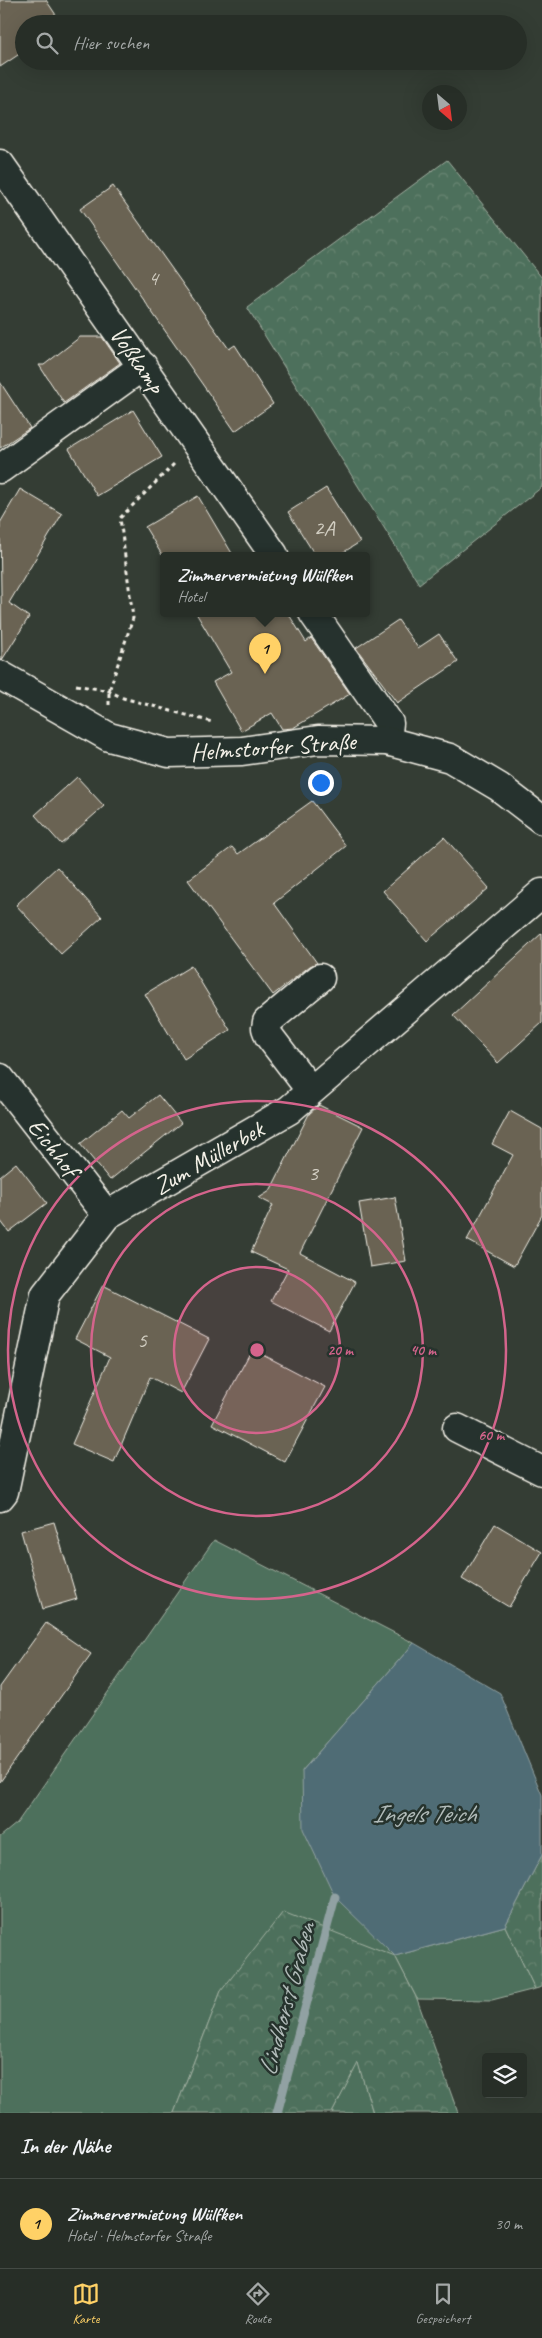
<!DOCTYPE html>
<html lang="de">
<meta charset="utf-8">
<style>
:root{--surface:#272e27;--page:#333a33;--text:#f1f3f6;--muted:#a4a8a7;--line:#434a44;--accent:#ffd166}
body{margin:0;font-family:Caveat,sans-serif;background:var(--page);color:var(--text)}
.controls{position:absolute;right:15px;bottom:15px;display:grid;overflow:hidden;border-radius:5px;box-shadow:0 5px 20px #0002}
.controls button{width:45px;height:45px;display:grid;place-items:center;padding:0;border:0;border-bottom:1px solid var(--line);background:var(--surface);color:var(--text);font:25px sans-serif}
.compass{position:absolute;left:422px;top:85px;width:45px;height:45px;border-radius:50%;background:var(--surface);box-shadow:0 5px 20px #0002;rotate:152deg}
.you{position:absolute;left:320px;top:782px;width:18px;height:18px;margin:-12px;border:4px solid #fff;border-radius:50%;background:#1a73e8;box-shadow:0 0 0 8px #1a73e833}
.badge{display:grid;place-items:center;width:32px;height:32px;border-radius:50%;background:var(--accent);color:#111;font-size:16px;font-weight:700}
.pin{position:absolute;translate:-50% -41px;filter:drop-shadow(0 1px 2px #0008)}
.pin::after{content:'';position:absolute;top:26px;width:18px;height:15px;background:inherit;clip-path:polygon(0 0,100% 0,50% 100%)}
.popup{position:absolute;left:160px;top:552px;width:210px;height:65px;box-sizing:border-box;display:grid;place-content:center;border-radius:5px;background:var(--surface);filter:drop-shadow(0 1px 4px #0005);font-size:16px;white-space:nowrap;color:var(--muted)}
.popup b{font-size:19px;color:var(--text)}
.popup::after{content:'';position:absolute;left:50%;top:100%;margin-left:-10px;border:10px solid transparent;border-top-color:var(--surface)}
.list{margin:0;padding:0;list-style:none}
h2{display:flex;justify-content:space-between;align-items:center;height:65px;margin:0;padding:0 20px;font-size:21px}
h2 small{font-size:16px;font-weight:400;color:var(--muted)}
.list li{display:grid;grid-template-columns:32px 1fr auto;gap:15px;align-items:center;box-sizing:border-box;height:90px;padding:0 20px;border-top:1px solid var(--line)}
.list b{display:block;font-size:19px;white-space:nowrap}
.list p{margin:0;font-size:16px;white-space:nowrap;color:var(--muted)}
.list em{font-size:16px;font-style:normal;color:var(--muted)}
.icon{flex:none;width:28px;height:28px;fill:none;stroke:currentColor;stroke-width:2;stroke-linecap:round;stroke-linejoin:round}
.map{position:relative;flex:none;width:542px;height:2113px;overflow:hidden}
.search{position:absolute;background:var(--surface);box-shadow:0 5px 20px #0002;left:15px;right:15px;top:15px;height:55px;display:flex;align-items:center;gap:12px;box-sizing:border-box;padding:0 18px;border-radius:28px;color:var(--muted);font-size:19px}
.sheet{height:155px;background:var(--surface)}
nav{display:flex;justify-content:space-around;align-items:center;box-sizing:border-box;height:70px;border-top:1px solid var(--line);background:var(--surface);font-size:14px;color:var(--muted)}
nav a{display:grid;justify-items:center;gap:2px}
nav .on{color:var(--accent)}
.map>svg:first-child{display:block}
.grass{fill:#4e705b;stroke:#a1b0a2}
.forest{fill:url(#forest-crowns);stroke:#a1b0a2}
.water{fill:#4f6c75;stroke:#91a1a3}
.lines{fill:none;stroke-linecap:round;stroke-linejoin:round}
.stream{stroke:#91a1a3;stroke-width:9}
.building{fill:#6a6352;stroke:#f4f1e8}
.minor-casing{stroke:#f4f1e8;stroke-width:31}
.major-casing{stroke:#f4f1e8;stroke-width:31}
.path{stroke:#f4f1e8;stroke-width:3;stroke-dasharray:4 4;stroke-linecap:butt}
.minor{stroke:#26332d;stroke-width:28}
.major{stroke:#26332d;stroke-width:28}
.ring{fill:none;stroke:#d4648c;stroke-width:2.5}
.labels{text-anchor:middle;stroke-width:5;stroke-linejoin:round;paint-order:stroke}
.number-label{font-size:22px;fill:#d2cec2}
.street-label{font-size:25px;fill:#f4f1e8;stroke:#26332d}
.water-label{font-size:26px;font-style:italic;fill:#b2bcba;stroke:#26332d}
.centre{fill:#d4648c;stroke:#26332d;stroke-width:2.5}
.ring-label{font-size:15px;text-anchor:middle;font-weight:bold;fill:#d4648c;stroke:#26332d;stroke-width:5;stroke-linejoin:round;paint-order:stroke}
</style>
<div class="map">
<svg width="542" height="2113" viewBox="0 0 542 2113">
<defs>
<pattern id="forest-crowns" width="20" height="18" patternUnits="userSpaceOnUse" patternTransform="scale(1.25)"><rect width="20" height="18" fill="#4e705b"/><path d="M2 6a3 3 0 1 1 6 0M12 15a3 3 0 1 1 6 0" fill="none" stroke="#688573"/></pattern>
</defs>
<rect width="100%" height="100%" fill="#343d34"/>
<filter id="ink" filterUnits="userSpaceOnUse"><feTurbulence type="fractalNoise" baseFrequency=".02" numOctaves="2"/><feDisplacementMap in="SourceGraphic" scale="10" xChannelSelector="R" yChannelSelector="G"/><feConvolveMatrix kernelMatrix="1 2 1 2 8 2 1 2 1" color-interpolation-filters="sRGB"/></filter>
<g filter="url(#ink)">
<!-- grass -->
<path class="grass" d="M 214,1540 L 414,1643 L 302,1771 L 395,1956 L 505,1926 L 535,1989 L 492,2000 L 417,1999 L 395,1956 L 221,1991 L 174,2113 L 0,2113 L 0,1837 L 17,1823 Z
M 358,2062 L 373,2113 L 332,2113 Z"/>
<!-- forest -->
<path class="forest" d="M 447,160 L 542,278 L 542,487 L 419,584 L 247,307 Z
M 542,1855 L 542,1987 L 535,1989 L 505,1926 Z
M 283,1912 L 395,1956 L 417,1999 L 458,2113 L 373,2113 L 358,2063 L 332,2113 L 174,2113 L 221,1991 Z"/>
<!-- water -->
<path class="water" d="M 414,1643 L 500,1693 L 542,1795 L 542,1855 L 505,1926 L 395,1956 L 335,1897 L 303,1829 L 302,1771 Z"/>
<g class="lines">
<!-- stream -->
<path class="stream" d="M 277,2113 L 335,1897"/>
</g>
<!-- building -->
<path class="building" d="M 0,0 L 46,0 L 62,24 L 24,24 L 24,51 L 0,67 Z
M 113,186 L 229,349 L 235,345 L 273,404 L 235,431 L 80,209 Z
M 80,337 L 102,337 L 120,363 L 64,403 L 39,365 L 44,365 Z
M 0,382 L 30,428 L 0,448 Z
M 133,410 L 162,457 L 97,496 L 69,449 Z
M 326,488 L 360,542 L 339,555 L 315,555 L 288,512 Z
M 20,489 L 62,514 L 9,603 L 29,617 L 2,660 L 0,523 Z
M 198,496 L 233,555 L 162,555 L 145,527 Z
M 196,613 L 288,613 L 306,642 L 311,638 L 350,694 L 293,728 L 282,729 L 272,713 L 241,731 L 213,682 L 231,672 Z
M 398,620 L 418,648 L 439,634 L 458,662 L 397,703 L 356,648 Z
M 77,777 L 104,806 L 61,844 L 35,815 Z
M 312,801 L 346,846 L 274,903 L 317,963 L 310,966 L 273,995 L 188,880 L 232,847 L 238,854 Z
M 444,837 L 489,888 L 427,941 L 383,891 Z
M 57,867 L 102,917 L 61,954 L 16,905 Z
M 542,933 L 542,1023 L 498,1063 L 453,1015 Z
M 191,966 L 230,1030 L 184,1059 L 145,994 Z
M 158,1095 L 181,1123 L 110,1180 L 80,1144 L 122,1110 L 129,1118 Z
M 319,1105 L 363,1127 L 300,1253 L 355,1282 L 329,1331 L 271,1301 L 288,1269 L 251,1252 L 273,1205 L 259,1198 L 270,1191 L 309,1114 Z
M 510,1111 L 542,1129 L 542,1215 L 514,1266 L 467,1240 L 513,1155 L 492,1144 Z
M 16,1163 L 47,1203 L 9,1232 L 0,1220 L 0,1176 Z
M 395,1197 L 406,1261 L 370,1267 L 359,1203 Z
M 103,1285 L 209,1339 L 181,1393 L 150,1377 L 114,1462 L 72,1444 L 110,1357 L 75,1339 Z
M 252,1349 L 325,1387 L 285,1462 L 212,1424 Z
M 54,1522 L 77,1599 L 43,1609 L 21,1531 Z
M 495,1524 L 542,1552 L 509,1607 L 462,1579 Z
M 46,1623 L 91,1654 L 0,1782 L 0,1687 Z"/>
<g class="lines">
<!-- minor casing -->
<g class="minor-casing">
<path id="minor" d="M 0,164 L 274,555
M 0,469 L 143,366
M 313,613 L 389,723 L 387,741
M 0,1078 L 107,1215
M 311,1091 L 269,1036 L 266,1028 L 267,1022 L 320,978
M 457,1428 L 542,1471
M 0,1497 L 4,1492 L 45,1295 L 107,1215 L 289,1110 L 542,893"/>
</g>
<!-- major casing -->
<g class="major-casing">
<path id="major" d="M 0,675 L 109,737 L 169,753 L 242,751 L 318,740 L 387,741 L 450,758 L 499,787 L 542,820"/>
</g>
<!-- path -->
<path class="path" d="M 76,685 L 109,691 L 123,698 L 212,722
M 109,705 L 109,691 L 133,618 L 120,518 L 176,462"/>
<!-- minor -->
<use href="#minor" class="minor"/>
<!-- major -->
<use href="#major" class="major"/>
</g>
</g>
<!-- distance rings -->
<circle cx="257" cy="1350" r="83" fill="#d4648c" fill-opacity=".12"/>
<g class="ring">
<circle cx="257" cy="1350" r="83"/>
<circle cx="257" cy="1350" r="166"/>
<circle cx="257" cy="1350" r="249"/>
</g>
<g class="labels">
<!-- number labels -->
<g class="number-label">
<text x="153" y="285">4</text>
<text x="324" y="535">2A</text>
<text x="313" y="1180">3</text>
<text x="142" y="1347">5</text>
</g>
<!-- street labels -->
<g class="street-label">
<text transform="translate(138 359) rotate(55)" y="9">Voßkamp</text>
<text transform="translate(273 746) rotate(-4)" y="9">Helmstorfer Straße</text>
<text transform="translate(54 1147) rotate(52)" y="9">Eichhof</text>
<text transform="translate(208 1157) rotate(-30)" y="9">Zum Müllerbek</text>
</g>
<!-- water labels -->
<g class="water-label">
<text x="424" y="1822">Ingels Teich</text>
<text transform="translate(286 1999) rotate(-75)" y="9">Lindhorst Graben</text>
</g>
</g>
<circle cx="257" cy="1350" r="8" class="centre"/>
<g class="ring-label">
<text x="340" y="1355">20 m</text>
<text x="423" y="1355">40 m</text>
<text x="491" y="1440">60 m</text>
</g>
</svg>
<div class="controls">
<button><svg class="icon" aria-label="layers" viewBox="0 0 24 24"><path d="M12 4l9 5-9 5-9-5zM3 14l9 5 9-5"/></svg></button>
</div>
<svg class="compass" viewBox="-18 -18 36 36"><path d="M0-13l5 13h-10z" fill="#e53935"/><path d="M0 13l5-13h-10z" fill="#a4a8a7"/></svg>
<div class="you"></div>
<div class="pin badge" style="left:265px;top:674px">1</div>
<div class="popup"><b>Zimmervermietung Wülfken</b>Hotel</div>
<div class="search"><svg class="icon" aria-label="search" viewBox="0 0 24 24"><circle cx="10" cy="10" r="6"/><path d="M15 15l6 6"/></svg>Hier suchen</div>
</div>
<section class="sheet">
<h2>In der Nähe<small></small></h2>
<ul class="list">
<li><span class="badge">1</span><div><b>Zimmervermietung Wülfken</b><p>Hotel · Helmstorfer Straße</p></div><em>30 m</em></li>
</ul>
</section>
<nav>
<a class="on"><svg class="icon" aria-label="map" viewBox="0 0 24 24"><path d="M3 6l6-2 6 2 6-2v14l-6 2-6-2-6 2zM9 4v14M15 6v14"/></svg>Karte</a>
<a><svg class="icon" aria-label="directions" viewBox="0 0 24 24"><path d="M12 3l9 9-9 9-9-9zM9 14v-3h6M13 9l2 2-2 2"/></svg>Route</a>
<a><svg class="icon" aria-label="saved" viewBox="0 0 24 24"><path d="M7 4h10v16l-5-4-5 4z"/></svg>Gespeichert</a>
</nav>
